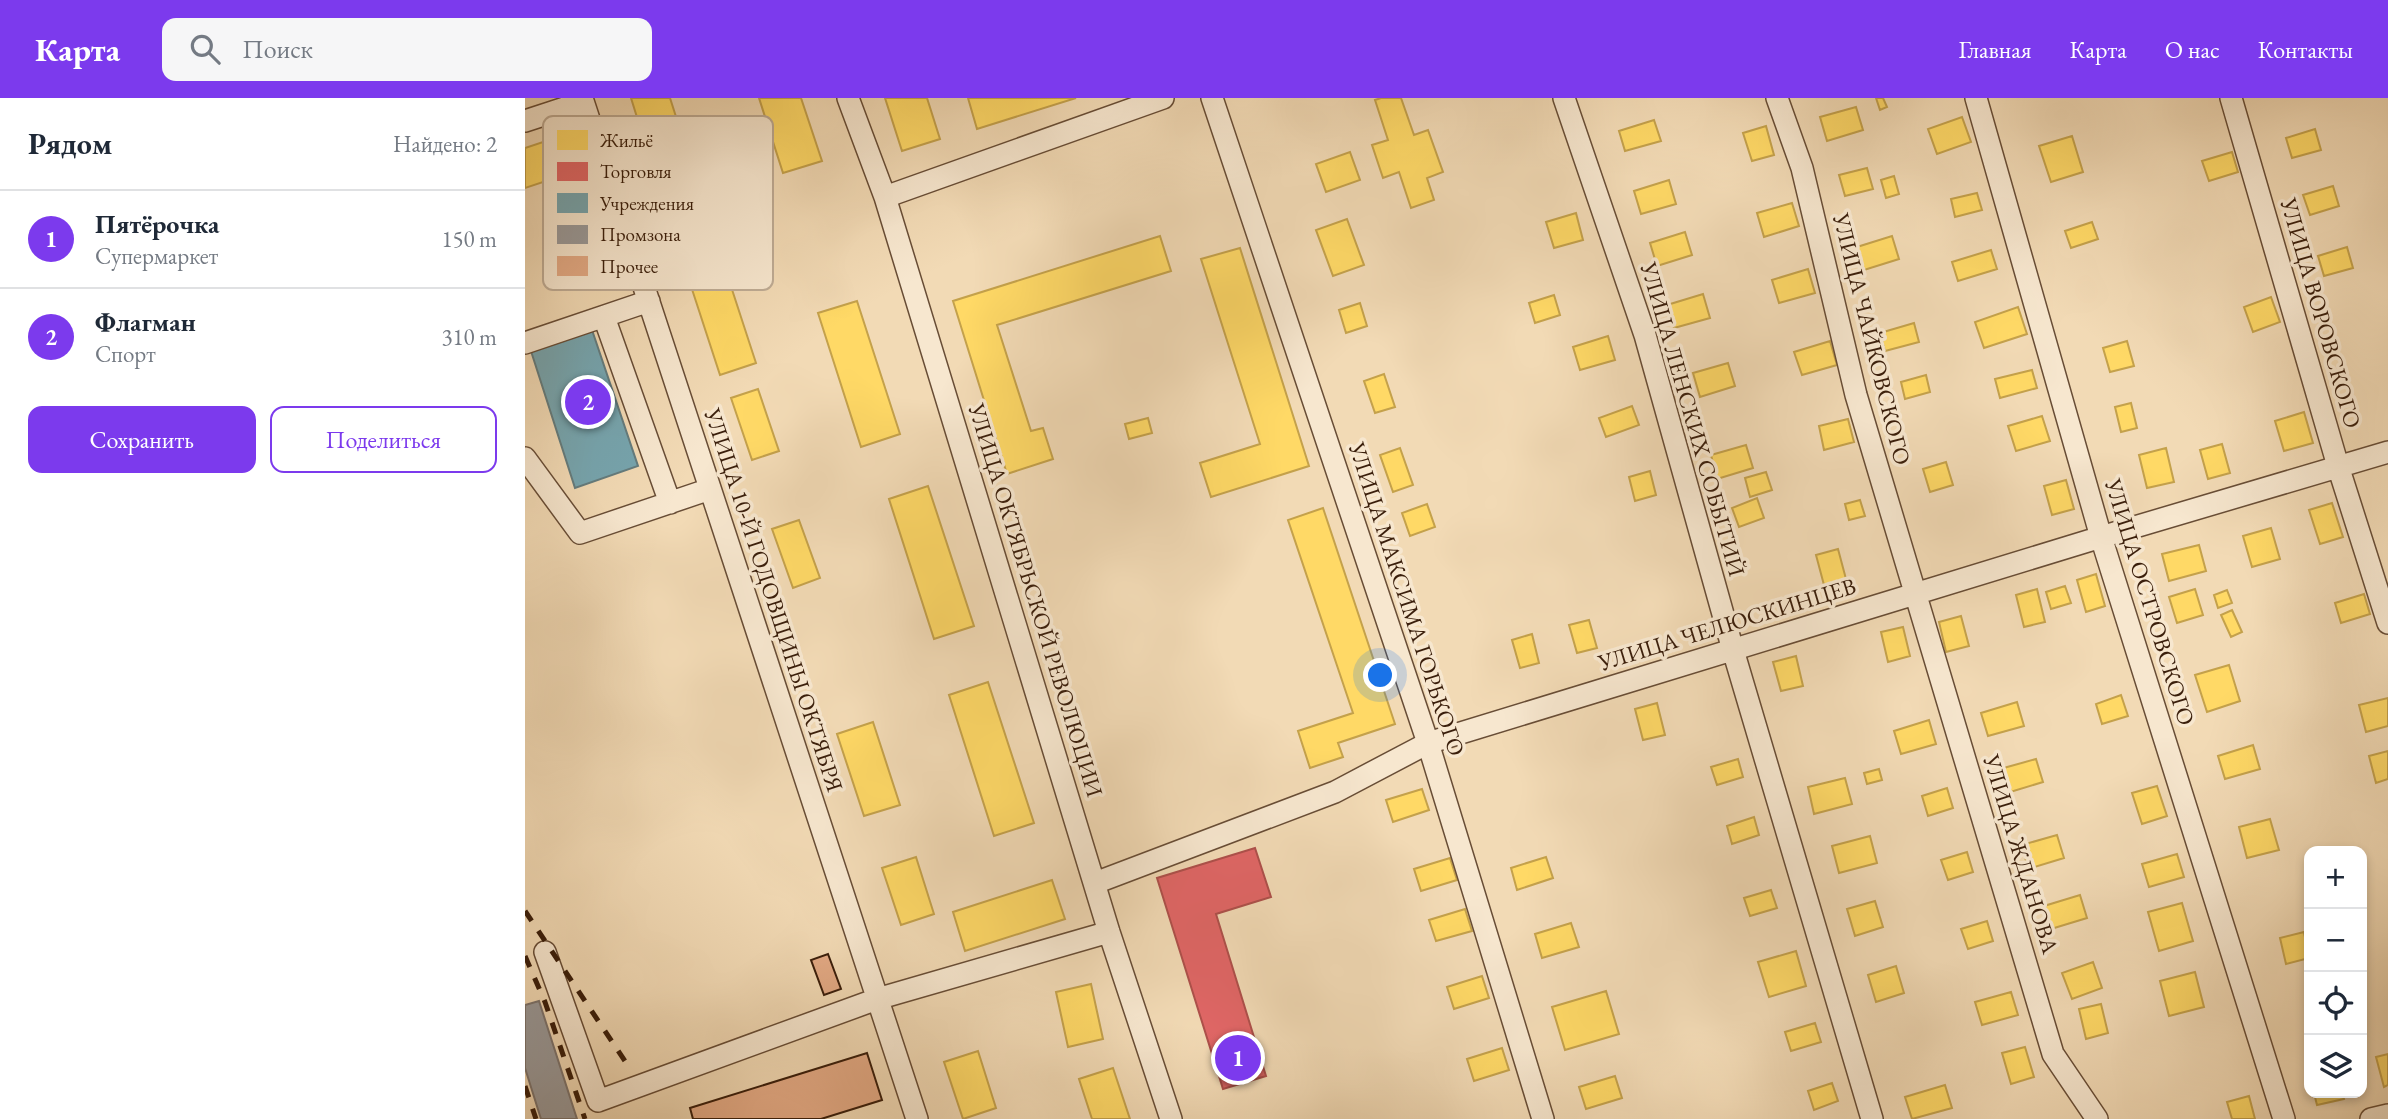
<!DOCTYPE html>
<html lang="ru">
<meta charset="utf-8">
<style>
:root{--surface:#fff;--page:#f6f6f7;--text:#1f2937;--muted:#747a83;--line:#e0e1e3;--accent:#7c3aed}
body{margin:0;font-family:"EB Garamond",serif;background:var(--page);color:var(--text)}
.controls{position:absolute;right:21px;bottom:21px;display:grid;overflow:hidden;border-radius:14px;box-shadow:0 4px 10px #0003}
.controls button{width:63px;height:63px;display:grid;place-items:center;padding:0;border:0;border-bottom:2px solid var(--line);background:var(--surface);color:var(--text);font:35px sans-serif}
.you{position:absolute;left:856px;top:578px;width:24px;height:24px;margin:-18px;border:5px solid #fff;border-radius:50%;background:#1a73e8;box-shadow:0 0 0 10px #1a73e833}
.badge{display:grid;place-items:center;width:46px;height:46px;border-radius:50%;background:var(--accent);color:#fff;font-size:23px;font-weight:700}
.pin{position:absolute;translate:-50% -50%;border:4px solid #fff;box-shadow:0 2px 7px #0006}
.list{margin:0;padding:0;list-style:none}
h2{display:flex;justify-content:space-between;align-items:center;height:91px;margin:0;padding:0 28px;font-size:30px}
h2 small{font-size:23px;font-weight:400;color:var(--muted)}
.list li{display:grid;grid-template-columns:46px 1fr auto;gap:21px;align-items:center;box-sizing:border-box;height:98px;padding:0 28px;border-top:2px solid var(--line)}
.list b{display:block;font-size:26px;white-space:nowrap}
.list p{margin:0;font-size:23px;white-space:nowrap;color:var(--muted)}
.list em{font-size:23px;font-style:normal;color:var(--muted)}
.actions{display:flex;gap:14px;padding:21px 28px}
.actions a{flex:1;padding:16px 0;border:2px solid var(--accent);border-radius:14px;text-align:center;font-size:24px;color:var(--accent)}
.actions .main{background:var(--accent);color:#fff}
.icon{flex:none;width:38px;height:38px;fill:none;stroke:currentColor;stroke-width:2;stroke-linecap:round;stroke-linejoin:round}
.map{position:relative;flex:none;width:1863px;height:1021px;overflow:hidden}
header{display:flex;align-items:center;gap:42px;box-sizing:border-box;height:98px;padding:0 35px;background:var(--accent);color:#fff}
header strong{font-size:33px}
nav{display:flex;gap:38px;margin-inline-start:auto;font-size:24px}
.search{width:490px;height:63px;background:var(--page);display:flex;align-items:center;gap:18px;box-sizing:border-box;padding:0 24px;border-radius:14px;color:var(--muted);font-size:26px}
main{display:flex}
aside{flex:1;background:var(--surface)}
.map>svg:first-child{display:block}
.homes{fill:#ffd966;stroke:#c4a14b;stroke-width:2}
.shops{fill:#e06666;stroke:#ae504b;stroke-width:2}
.public{fill:#76a5af;stroke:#647c7e;stroke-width:2}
.industry{fill:#999;stroke:#7c746e;stroke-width:2}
.building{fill:#e3aa85;stroke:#3a1e0b;stroke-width:2}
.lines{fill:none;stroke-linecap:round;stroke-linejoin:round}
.minor-casing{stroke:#684d36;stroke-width:24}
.minor{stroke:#f7e7cf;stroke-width:21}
.rail{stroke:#3a1e0b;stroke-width:5;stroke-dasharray:12 12;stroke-linecap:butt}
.labels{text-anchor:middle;stroke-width:7;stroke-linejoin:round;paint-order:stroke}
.street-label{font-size:23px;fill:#3a1e0b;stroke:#f7e7cf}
.key{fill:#f7e7cf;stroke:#beab94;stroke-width:2}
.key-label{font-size:19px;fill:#3a1e0b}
</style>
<header>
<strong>Карта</strong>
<div class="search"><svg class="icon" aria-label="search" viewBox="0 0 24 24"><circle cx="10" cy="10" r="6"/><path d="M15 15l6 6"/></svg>Поиск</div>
<nav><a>Главная</a><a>Карта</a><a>О нас</a><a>Контакты</a></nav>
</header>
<main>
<aside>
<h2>Рядом<small>Найдено: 2</small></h2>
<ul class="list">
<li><span class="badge">1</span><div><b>Пятёрочка</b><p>Супермаркет</p></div><em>150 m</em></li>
<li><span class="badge">2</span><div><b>Флагман</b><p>Спорт</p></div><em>310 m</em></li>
</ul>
<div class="actions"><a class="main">Сохранить</a><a>Поделиться</a></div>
</aside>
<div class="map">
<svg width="1863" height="1021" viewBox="0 0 1863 1021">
<rect width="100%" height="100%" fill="#f2dab5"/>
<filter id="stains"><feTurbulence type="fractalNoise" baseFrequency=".00286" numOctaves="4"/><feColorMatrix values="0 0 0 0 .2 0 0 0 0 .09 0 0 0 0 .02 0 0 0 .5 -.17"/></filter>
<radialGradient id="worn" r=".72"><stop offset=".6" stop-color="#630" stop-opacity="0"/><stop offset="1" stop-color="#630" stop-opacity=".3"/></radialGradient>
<!-- homes -->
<path class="homes" d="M 106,0 L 145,0 L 161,50 L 125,61 Z
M 234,0 L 276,0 L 297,63 L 258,75 Z
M 360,0 L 402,0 L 415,41 L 377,53 Z
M 443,0 L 551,0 L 452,31 Z
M 856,0 L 876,0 L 889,37 L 903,32 L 918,74 L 902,80 L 909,102 L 886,110 L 874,74 L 858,80 L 847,47 L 863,42 L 850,2 Z
M 1351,0 L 1358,0 L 1362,9 L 1355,12 Z
M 1331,9 L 1338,32 L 1302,43 L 1295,19 Z
M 1437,19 L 1446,44 L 1412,56 L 1403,31 Z
M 1129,22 L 1136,43 L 1100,53 L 1094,33 Z
M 1241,28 L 1249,57 L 1227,63 L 1218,35 Z
M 1790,31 L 1796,52 L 1767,60 L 1761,40 Z
M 42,36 L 54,72 L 0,90 L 0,50 Z
M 1547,38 L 1558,74 L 1526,84 L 1514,48 Z
M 825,54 L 835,82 L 801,94 L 791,66 Z
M 1707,54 L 1713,74 L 1684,83 L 1677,63 Z
M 1342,70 L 1348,91 L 1320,98 L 1314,77 Z
M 1369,78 L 1374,96 L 1361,100 L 1356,82 Z
M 1144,82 L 1151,106 L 1116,116 L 1109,93 Z
M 1808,88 L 1814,108 L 1785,117 L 1778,97 Z
M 1452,95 L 1457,112 L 1430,119 L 1426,101 Z
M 1267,105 L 1274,128 L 1239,139 L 1232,115 Z
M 1051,115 L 1058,142 L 1029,150 L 1021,124 Z
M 822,121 L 839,167 L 808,178 L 791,132 Z
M 1567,124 L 1573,141 L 1546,150 L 1540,133 Z
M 1160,134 L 1167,157 L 1132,168 L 1125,145 Z
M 635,138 L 646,173 L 472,227 L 506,333 L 518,330 L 528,361 L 482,376 L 428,203 Z
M 1367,138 L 1374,161 L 1339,172 L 1332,149 Z
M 1822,149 L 1828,170 L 1799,178 L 1793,158 Z
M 715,150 L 784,368 L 686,399 L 675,365 L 735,346 L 676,161 Z
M 1466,152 L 1472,171 L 1433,183 L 1427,164 Z
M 199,167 L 231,265 L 195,277 L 163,179 Z
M 1283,171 L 1290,195 L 1254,205 L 1247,182 Z
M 1178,196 L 1185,220 L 1149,230 L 1142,207 Z
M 1029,197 L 1035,217 L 1010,225 L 1004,205 Z
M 1746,199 L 1755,224 L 1728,234 L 1719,209 Z
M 332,203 L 375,336 L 336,349 L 293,215 Z
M 835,205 L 842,228 L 821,235 L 814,212 Z
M 1493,209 L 1502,236 L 1459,250 L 1450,224 Z
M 1389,225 L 1394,244 L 1360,253 L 1355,235 Z
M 1083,238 L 1090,262 L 1055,272 L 1048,249 Z
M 1305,243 L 1312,267 L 1277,277 L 1269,254 Z
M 1602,243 L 1609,268 L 1585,274 L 1578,250 Z
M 1203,265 L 1210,288 L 1175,299 L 1168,275 Z
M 1507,272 L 1512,290 L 1475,300 L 1470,281 Z
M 859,276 L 870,309 L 850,315 L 839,283 Z
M 1401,277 L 1405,294 L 1380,301 L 1376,284 Z
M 233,291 L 254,353 L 227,362 L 206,300 Z
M 1606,305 L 1612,330 L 1596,334 L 1590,309 Z
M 1107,308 L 1114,327 L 1081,339 L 1074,320 Z
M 1779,314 L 1788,345 L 1759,353 L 1750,323 Z
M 1517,318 L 1525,343 L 1491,353 L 1483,328 Z
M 623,320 L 627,335 L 604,341 L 600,326 Z
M 1323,321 L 1329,344 L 1299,352 L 1294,328 Z
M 1697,346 L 1705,375 L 1683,381 L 1675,352 Z
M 1221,347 L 1228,370 L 1192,381 L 1186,357 Z
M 875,350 L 888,387 L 868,394 L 855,357 Z
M 1641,350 L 1649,384 L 1622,390 L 1614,357 Z
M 1421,364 L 1428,387 L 1405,394 L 1398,371 Z
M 1125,373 L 1131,397 L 1110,403 L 1104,379 Z
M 1241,374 L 1247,392 L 1225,399 L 1220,380 Z
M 1541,382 L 1549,411 L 1527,417 L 1519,388 Z
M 403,388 L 449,528 L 409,541 L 364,401 Z
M 1232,400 L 1239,420 L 1214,429 L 1207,410 Z
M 1335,402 L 1340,418 L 1324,422 L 1320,406 Z
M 1807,405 L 1818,439 L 1795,446 L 1784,412 Z
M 902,406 L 910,429 L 885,438 L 877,415 Z
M 798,410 L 870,626 L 813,645 L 818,659 L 785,670 L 773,633 L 828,615 L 763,422 Z
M 274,422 L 295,480 L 268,490 L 247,431 Z
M 1746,430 L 1755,461 L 1727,469 L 1718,438 Z
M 1674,447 L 1681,473 L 1644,483 L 1637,456 Z
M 1313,451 L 1321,481 L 1299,487 L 1291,457 Z
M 1571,476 L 1580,508 L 1561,514 L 1552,482 Z
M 1540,488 L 1546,505 L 1526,511 L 1521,494 Z
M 1512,491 L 1520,524 L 1499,529 L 1491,497 Z
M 1670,491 L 1678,517 L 1652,525 L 1644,499 Z
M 1702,492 L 1707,505 L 1693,510 L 1689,497 Z
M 1839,496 L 1845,516 L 1816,525 L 1810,505 Z
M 1707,512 L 1717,534 L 1706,539 L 1696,517 Z
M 1436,518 L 1444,548 L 1421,554 L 1414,524 Z
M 1064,522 L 1072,550 L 1052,555 L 1044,527 Z
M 1378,529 L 1385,558 L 1363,564 L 1356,534 Z
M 1007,536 L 1014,565 L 995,570 L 987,542 Z
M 1271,558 L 1278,588 L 1256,593 L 1248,564 Z
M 1704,567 L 1715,603 L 1682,614 L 1670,577 Z
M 463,584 L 509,725 L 469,738 L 424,597 Z
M 1596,597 L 1603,618 L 1577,626 L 1571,606 Z
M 1863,600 L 1863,628 L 1841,634 L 1834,607 Z
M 1492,604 L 1499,628 L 1463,638 L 1456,615 Z
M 1132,605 L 1140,637 L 1118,642 L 1110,611 Z
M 1404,622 L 1411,646 L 1376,656 L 1369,633 Z
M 348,624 L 375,707 L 339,718 L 312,636 Z
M 1728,647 L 1735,671 L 1700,681 L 1693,658 Z
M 1863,653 L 1863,681 L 1851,685 L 1844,658 Z
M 1213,661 L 1218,679 L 1192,687 L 1186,669 Z
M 1511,661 L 1518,684 L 1482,695 L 1475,671 Z
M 1354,671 L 1357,682 L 1342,686 L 1339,675 Z
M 1320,680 L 1327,706 L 1289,716 L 1283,689 Z
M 1632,688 L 1642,718 L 1617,726 L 1607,695 Z
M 1422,690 L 1428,710 L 1403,718 L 1397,698 Z
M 897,691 L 904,712 L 868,724 L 861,702 Z
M 1229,719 L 1234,737 L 1207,746 L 1202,728 Z
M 1745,721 L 1754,752 L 1722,760 L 1714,729 Z
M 1532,737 L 1539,760 L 1503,771 L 1497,747 Z
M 1345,738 L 1352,765 L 1314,775 L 1307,748 Z
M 1442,754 L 1448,774 L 1423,782 L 1416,762 Z
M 1652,756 L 1659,779 L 1624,789 L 1617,766 Z
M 391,759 L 409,816 L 376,827 L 357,770 Z
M 1021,759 L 1028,780 L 992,792 L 986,770 Z
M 925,760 L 932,782 L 896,793 L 889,771 Z
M 527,782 L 540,821 L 440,853 L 428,814 Z
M 1246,792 L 1252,810 L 1225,818 L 1219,800 Z
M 1555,797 L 1562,820 L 1526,831 L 1519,808 Z
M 1350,803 L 1358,829 L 1330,838 L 1322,811 Z
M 1657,805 L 1668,843 L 1634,853 L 1623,814 Z
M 940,811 L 947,833 L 911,843 L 904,822 Z
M 1462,823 L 1468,843 L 1443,851 L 1436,831 Z
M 1046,825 L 1054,849 L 1017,860 L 1010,836 Z
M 1779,834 L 1784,860 L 1761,866 L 1755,840 Z
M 1271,853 L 1281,888 L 1244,899 L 1233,864 Z
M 1568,864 L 1577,890 L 1547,901 L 1537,875 Z
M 1371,868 L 1379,895 L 1351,904 L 1343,877 Z
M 1670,874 L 1679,909 L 1644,918 L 1635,883 Z
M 957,878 L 964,900 L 929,911 L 922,889 Z
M 566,886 L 578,941 L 543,949 L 531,894 Z
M 1081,893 L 1094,936 L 1040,952 L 1027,909 Z
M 1486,894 L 1493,917 L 1457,927 L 1450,904 Z
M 1576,906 L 1583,935 L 1561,941 L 1554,911 Z
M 1290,925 L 1296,944 L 1266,953 L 1260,934 Z
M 1500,949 L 1509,979 L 1486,986 L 1477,955 Z
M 977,950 L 984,972 L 949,983 L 942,961 Z
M 453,953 L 471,1010 L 438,1021 L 419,964 Z
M 1863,956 L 1863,987 L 1859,989 L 1851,959 Z
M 588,970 L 605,1021 L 567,1021 L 554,981 Z
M 1090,978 L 1097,1000 L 1061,1011 L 1054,989 Z
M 1307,985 L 1313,1003 L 1289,1012 L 1283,993 Z
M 1420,987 L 1427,1010 L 1387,1021 L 1380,999 Z
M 1789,995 L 1817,995 L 1819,1001 L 1792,1007 Z
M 1724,998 L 1730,1021 L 1707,1021 L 1702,1004 Z"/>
<!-- shops -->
<path class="shops" d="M 730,750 L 746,799 L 691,816 L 741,978 L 698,991 L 632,780 Z"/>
<!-- public -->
<path class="public" d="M 67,232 L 113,368 L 50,390 L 5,250 Z"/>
<!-- industry -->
<path class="industry" d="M 14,903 L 52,1021 L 16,1021 L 0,970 L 0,907 Z"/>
<!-- building -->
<path class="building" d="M 303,856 L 316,891 L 299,897 L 286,862 Z
M 342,955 L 357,1002 L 296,1021 L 168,1021 L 165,1010 Z"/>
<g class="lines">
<!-- minor casing -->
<g class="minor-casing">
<path id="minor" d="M 57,0 L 392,1021
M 323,0 L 360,99 L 584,834 L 646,1021
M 687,0 L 903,645 L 1018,1021
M 1039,0 L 1120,237 L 1208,552 L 1347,1021
M 1252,0 L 1277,70 L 1331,297 L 1528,956 L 1572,1021
M 1451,0 L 1576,439 L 1759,1021
M 1706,0 L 1813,368 L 1863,525
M 0,23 L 58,4
M 360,99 L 638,0
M 79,219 L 145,405
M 0,245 L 124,203
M 0,360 L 55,435 L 185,391
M 570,785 L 810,694 L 903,645 L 1576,439 L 1863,354
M 20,854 L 73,1003 L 352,901 L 584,834
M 1846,1021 L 1863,1017"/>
</g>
<!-- minor -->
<use href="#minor" class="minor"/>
<!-- rail -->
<path class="rail" d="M 0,813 L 102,966
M 0,858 L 20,904 L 60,1021
M 0,988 L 11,1021"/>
</g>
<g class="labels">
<!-- street labels -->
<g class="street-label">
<text transform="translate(1796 215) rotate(74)" y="8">УЛИЦА ВОРОВСКОГО</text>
<text transform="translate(1347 241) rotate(76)" y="8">УЛИЦА ЧАЙКОВСКОГО</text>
<text transform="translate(1168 321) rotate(74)" y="8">УЛИЦА ЛЕНСКИХ СОБЫТИЙ</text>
<text transform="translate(882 501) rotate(72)" y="8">УЛИЦА МАКСИМА ГОРЬКОГО</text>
<text transform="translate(249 502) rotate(72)" y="8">УЛИЦА 10-Й ГОДОВЩИНЫ ОКТЯБРЯ</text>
<text transform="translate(511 502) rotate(73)" y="8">УЛИЦА ОКТЯБРЬСКОЙ РЕВОЛЮЦИИ</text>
<text transform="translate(1625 504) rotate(73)" y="8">УЛИЦА ОСТРОВСКОГО</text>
<text transform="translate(1202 526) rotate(-17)" y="8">УЛИЦА ЧЕЛЮСКИНЦЕВ</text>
<text transform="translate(1496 756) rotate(73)" y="8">УЛИЦА ЖДАНОВА</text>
</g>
</g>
<!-- legend -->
<rect x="18" y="18" width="230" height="174" rx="10" class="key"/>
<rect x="32" y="32" width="31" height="20" fill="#ffd966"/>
<rect x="32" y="64" width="31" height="19" fill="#e06666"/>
<rect x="32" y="95" width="31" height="20" fill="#76a5af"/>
<rect x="32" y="127" width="31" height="19" fill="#999"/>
<rect x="32" y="158" width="31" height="20" fill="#e3aa85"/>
<g class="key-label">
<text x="75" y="49">Жильё</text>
<text x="75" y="80">Торговля</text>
<text x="75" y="112">Учреждения</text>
<text x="75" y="143">Промзона</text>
<text x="75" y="175">Прочее</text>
</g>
<rect width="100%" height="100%" filter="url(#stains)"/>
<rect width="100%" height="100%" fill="url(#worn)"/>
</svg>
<div class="controls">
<button>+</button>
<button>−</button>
<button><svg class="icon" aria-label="locate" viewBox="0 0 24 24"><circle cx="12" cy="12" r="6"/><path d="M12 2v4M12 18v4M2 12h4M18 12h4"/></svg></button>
<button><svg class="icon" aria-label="layers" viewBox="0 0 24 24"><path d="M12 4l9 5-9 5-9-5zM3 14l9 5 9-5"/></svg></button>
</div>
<div class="you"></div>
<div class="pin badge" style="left:713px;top:960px">1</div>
<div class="pin badge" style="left:63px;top:304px">2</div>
</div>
</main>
